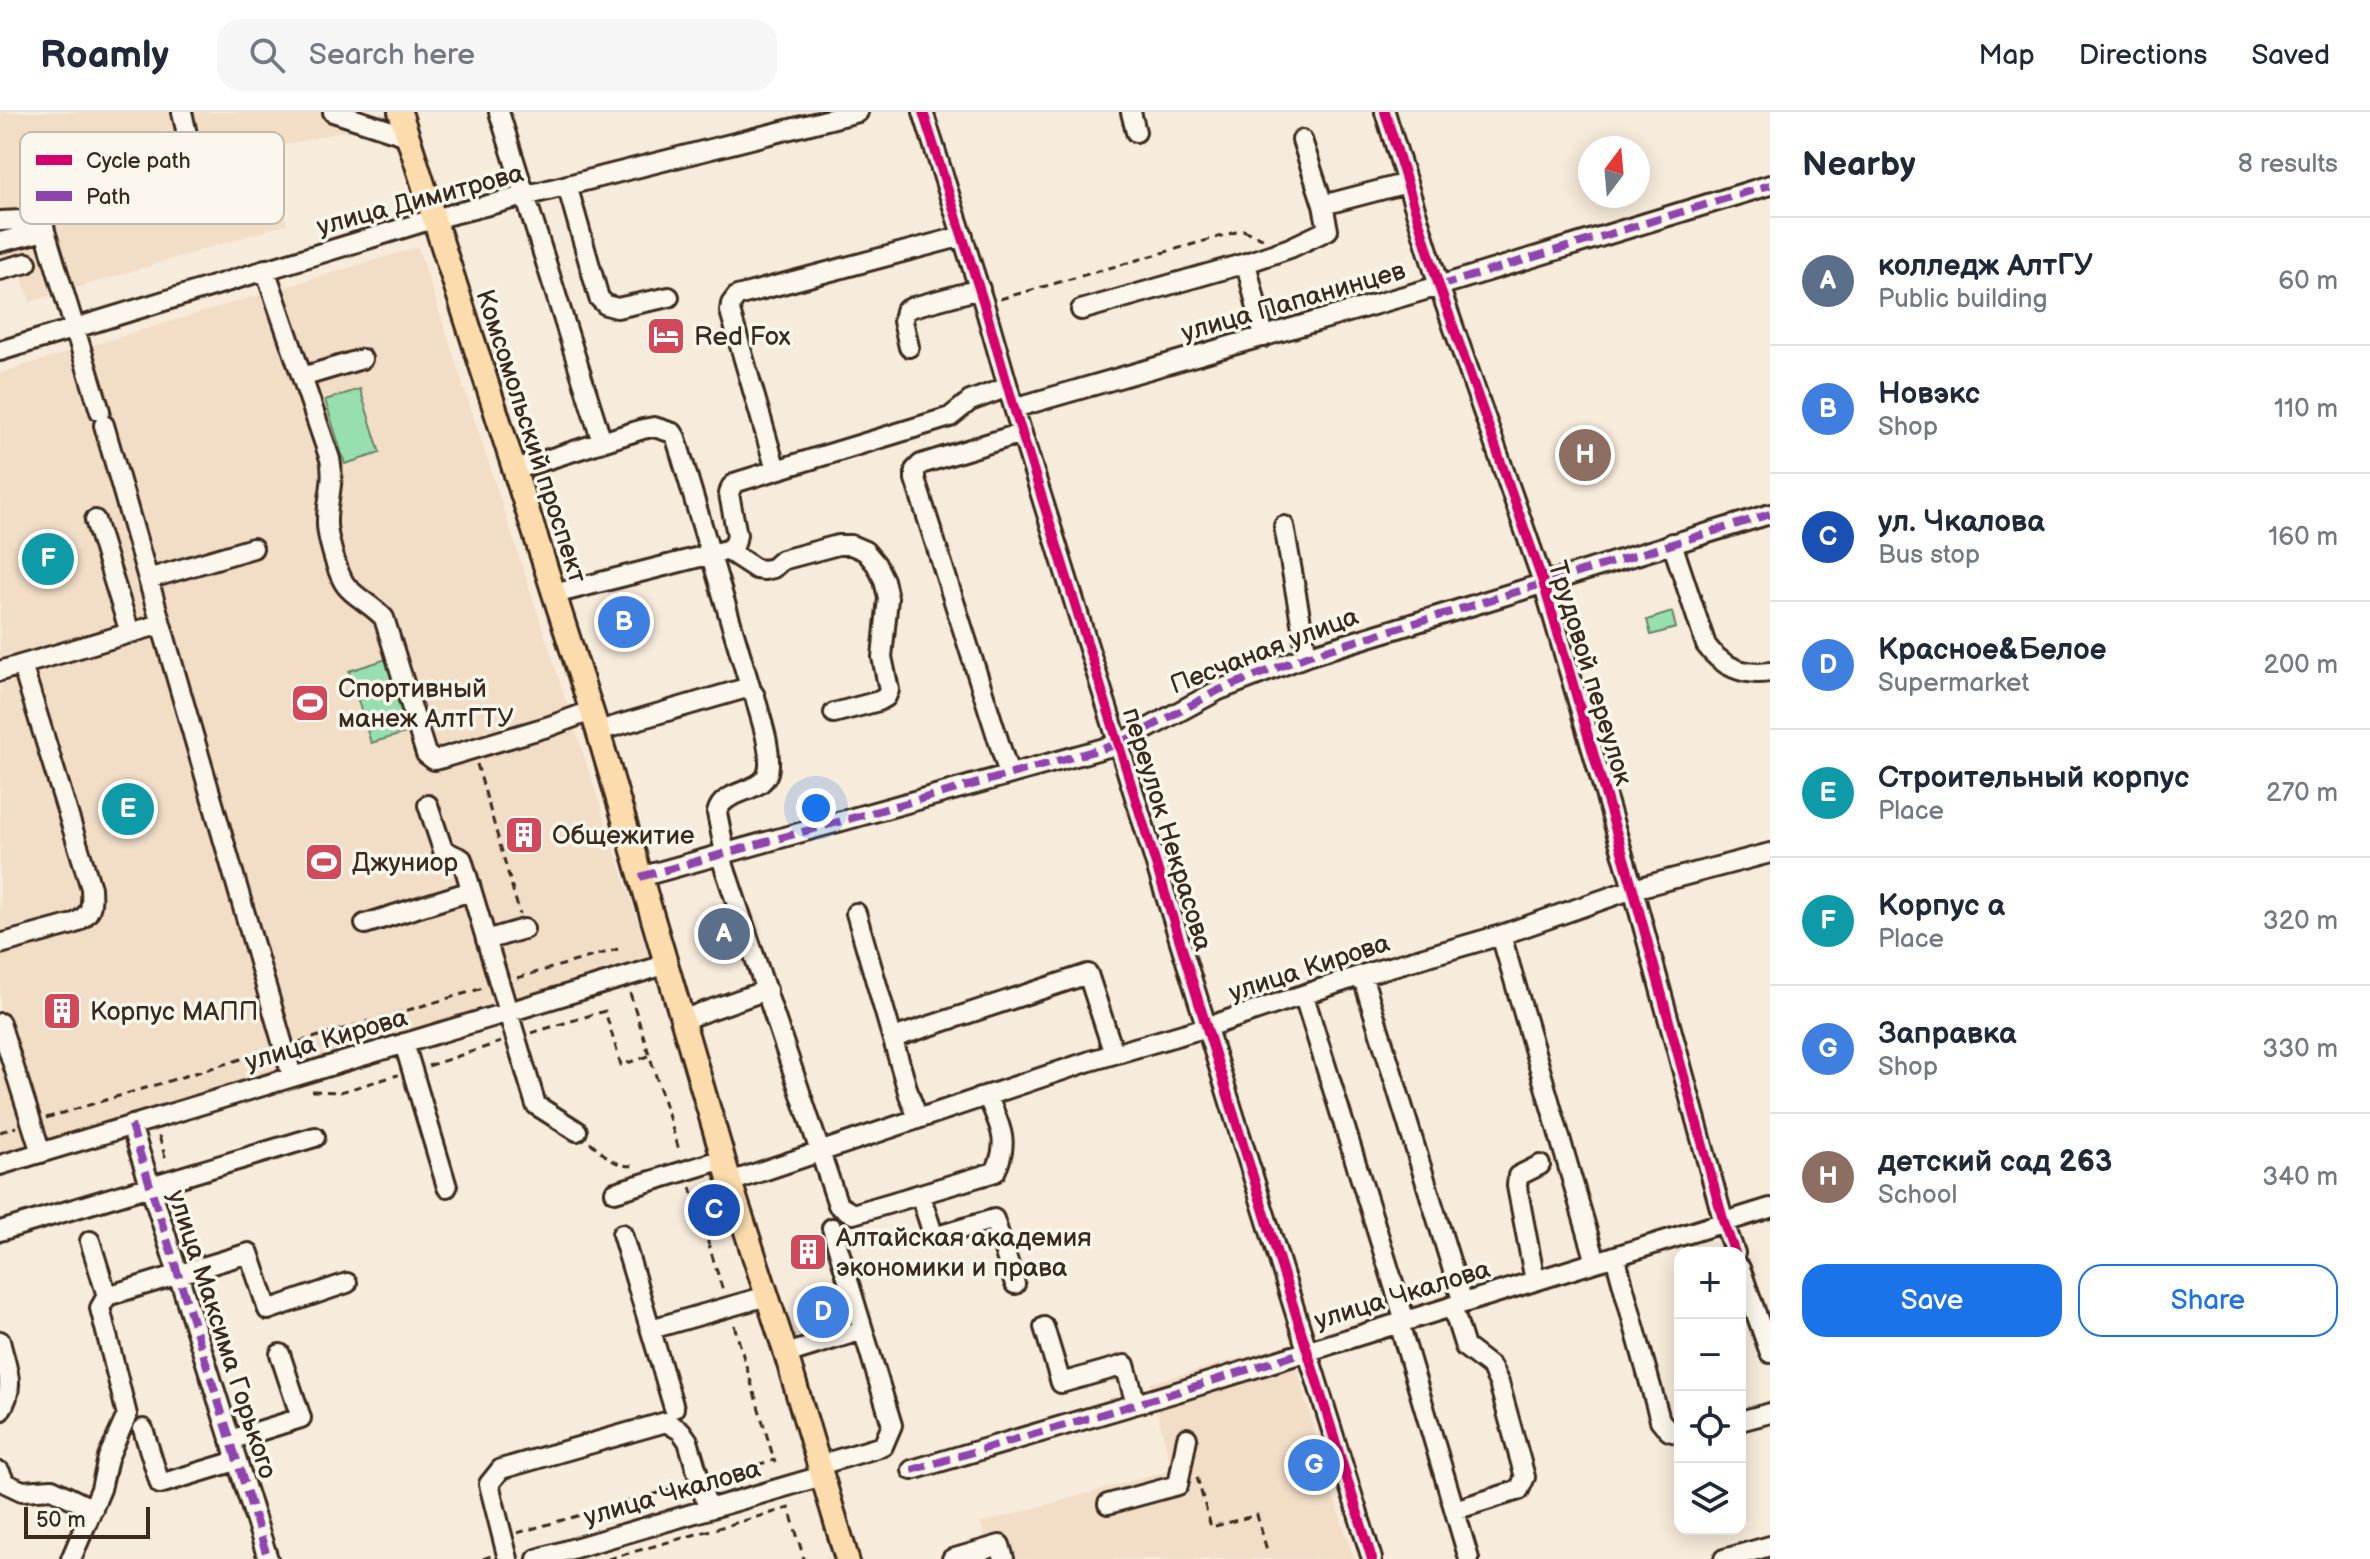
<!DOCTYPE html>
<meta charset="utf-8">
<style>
:root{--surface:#fff;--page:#f6f6f7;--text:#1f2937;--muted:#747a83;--line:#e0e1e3;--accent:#1a73e8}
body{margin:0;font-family:"Balsamiq Sans",sans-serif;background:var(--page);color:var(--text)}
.controls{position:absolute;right:24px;bottom:24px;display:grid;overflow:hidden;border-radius:16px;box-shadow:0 4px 20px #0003}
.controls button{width:72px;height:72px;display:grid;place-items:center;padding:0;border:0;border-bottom:2px solid var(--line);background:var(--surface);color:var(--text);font:40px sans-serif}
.compass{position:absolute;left:1578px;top:24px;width:72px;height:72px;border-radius:50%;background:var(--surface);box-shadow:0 4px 20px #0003;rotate:16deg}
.scale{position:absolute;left:24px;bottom:20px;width:126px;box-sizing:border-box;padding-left:8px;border:4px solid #3b2a1e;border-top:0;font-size:22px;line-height:28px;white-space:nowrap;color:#3b2a1e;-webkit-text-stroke:6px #fbf7ec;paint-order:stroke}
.you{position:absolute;left:816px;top:696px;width:28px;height:28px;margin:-20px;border:6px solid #fff;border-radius:50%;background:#1a73e8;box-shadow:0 0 0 12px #1a73e833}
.badge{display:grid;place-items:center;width:52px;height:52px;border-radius:50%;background:var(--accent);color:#fff;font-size:26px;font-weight:700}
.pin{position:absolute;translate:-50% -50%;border:4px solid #fff;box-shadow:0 2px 8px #0006}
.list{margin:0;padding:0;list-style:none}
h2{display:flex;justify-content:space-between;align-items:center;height:104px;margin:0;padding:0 32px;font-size:34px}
h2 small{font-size:26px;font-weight:400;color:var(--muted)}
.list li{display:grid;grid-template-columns:52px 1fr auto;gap:24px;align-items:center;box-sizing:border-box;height:128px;padding:0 32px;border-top:2px solid var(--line)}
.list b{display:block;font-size:30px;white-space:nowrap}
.list p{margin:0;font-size:26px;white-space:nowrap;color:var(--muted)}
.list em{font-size:26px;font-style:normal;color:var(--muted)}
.actions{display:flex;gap:16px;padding:24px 32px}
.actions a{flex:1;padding:18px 0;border:2px solid var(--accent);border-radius:24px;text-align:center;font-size:28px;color:var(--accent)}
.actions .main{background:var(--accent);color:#fff}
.icon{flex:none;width:44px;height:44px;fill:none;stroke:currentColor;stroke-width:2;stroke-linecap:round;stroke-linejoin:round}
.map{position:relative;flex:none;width:1770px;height:1447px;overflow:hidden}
header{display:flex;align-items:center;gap:48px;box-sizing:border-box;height:112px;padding:0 40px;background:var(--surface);border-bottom:2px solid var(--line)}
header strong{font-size:38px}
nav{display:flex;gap:44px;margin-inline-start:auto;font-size:28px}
.search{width:560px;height:72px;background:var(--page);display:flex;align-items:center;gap:20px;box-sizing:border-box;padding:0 28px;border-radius:24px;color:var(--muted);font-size:30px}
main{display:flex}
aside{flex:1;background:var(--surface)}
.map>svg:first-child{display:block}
.built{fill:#f2ddc7}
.green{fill:#97dfae;stroke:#698466;stroke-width:2}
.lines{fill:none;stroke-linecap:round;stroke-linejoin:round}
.minor-casing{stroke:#3b2a1e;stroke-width:24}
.major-casing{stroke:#3b2a1e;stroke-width:28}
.path{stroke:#3b2a1e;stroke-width:3;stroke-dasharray:8 6;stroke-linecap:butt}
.minor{stroke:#fbf7ec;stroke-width:18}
.major{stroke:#fcdcac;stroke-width:22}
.quiet{stroke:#8e44ad;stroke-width:8;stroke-dasharray:16 8;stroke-linecap:butt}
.cycleway-casing{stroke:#fbf7ec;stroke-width:15}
.cycleway{stroke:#d6006c;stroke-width:10}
.labels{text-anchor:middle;stroke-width:7;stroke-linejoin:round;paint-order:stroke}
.street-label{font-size:26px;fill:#3b2a1e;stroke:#fbf7ec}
.poi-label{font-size:26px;fill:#3b2a1e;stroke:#fbf7ec;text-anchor:start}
.key{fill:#fbf7ec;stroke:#c1baae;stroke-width:2}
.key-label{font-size:22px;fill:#3b2a1e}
</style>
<header>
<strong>Roamly</strong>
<div class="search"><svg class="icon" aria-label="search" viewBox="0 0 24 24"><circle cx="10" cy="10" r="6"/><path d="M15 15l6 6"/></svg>Search here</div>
<nav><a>Map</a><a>Directions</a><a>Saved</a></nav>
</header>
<main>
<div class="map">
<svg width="1770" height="1447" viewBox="0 0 1770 1447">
<rect width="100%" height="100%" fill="#f7ebdb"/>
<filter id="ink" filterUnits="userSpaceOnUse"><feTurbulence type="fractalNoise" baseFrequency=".0125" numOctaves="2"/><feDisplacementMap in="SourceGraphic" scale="16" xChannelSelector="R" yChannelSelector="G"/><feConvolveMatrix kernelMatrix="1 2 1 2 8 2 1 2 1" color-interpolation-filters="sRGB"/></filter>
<g filter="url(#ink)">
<!-- built -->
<path class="built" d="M 0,0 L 351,0 L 356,16 L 265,38 L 287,112 L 30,190 L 21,163 L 0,169 Z
M 418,135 L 650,846 L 0,1045 L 0,261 Z
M 1290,1232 L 1330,1374 L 1354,1447 L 992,1447 L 981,1411 L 1172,1358 L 1150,1271 Z"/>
<!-- green -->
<path class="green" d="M 360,277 L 380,341 L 345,352 L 325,288 Z
M 1672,500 L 1676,516 L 1651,523 L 1647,508 Z
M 387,547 L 409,620 L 371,631 L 349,559 Z"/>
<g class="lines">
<!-- minor casing -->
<g class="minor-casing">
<path id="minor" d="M 333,0 L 407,24
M 499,0 L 602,330
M 923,0 L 984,192 L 1014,296 L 1372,1447
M 1131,0 L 1136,20
M 1385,0 L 1439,174 L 1543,470 L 1633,777 L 1724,1111 L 1735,1141
M 1302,28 L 1323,93
M 567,73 L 599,186 L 606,193 L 617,196 L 669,185
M 42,103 L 181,65 L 189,59 L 193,49 L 182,0
M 0,109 L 23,108 L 42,103 L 45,119 L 100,299
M 0,130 L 45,119
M 265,157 L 330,347 C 335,369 327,387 327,408 C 326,422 336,456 343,469 C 350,483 372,492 384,506 L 426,642 L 434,648 L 442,646 L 550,614 L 591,599
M 0,158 L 27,151
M 1081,198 L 1246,151
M 1264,225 L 1246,151 L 1290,136 L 1328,118 L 1323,93 L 1407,71
M 909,235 L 903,209 L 905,199 L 913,195 L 980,177
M 0,239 L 433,107 L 858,0
M 302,265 L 362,247
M 1014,296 L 1439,174 L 1770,73
M 104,313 L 161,512
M 514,358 L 643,317 L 654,315 L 673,321 L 676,326 L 751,578
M 776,358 L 730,199 L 731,192 L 737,184 L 963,124
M 95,408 L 130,521
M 1284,414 L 1307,544
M 1672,431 L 1706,533 C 1722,555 1744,564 1770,560
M 727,438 L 756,457 L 764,458 L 773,456 L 782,448 L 838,433 L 851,433 L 865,439 L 876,452 L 884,468 L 888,486 L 882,545 L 889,578 L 886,585 L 879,589 L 834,601
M 148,467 L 253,436
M 554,482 L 727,438 L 735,432 L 737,423 L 729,382 L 731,375 L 737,370 L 950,305 L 970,289 L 1008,275
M 0,559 L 161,512 L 292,964
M 598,619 L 743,577 L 751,578 L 755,584 C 760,606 770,630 769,653 C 769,684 723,674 717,701 L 725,741
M 1009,662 L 915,367 L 915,358 L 921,352 L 1022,321
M 428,693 L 443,738 L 462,747 L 536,993 L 577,1019
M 720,742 L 838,1093 L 853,1102 L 995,1060 C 1011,1028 999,1013 987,983
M 640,765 L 1119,632 L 1219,578 L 1307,544 L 1770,402
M 856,801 L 909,983 L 918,1006
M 365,812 L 471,779
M 1501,823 L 1596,1150
M 486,828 L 524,817
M 0,832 L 73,812 C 92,802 92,796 91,776 L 22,553
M 1362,863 L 1463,1191
M 1304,884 L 1405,1209
M 684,907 L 767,878
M 0,911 L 41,1041
M 893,926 L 1088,862 L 1114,942
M 404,931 L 447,1075
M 131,1013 L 268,1447
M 0,1053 L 668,852
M 730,1070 L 1090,949 L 1207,915 L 1362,863 L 1501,823 L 1633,777 L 1770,741
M 615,1080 L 724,1047
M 920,1082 L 934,1125 L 994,1107 L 1015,1172
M 0,1119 L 315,1025
M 622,1122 L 674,1296
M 90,1129 L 107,1184
M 1615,1144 L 1660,1308 L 1669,1319 L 1680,1322
M 1740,1156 L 1770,1241
M 1535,1169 L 1517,1074 L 1518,1064 L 1540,1053
M 1452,1194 L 1465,1235 L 1491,1255 L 1499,1271 L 1525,1365 L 1519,1378 L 1455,1398
M 1399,1211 L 1469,1447
M 1044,1215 L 1061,1271 L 1125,1253 L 1136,1292
M 651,1217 L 767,1184
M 0,1229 C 6,1256 17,1274 0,1299
M 786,1242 L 863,1218
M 1740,1309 L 1770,1301
M 143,1317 L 160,1372 L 236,1349
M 230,1328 L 301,1306 L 280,1242
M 819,1353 L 883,1334 L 892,1313 L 832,1116
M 912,1358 L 1177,1280 L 1770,1096
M 0,1360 L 5,1371 L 22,1379 L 52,1377 L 93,1397
M 1108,1392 L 1178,1373 L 1187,1326
M 71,1447 L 101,1377 L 108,1346 L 127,1303 L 100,1196 L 107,1184 L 249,1141 L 268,1198 L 347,1171
M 508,1447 L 489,1372 L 501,1357 L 666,1310 L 681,1319 L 688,1329 L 708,1397
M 537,1447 L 822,1364
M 952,1447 L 1000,1433 L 1004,1447
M 1724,1447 L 1770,1434"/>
</g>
<!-- major casing -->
<g class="major-casing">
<path id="major" d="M 400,0 L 598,619 L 730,1070 L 786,1242 L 847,1447"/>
</g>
<!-- path -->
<path class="path" d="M 1000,187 L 1243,118 L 1265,127
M 477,652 L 520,803
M 517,866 L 618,837
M 630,881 L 680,1041
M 531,921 L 605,899 L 621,953 L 649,944
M 299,930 L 483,876
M 428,954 L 501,930
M 312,979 L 340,980 L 398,963
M 46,1006 L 268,939
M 0,1020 L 16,1015
M 159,1024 L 167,1051
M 590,1030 C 606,1044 617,1057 638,1053
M 691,1075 L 723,1179
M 177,1085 L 193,1140
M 203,1174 L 218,1224
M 734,1213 L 775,1351
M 717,1364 L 774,1348
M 1197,1365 L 1211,1415 L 1257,1403 L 1268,1442
M 517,1421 L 683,1374
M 483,1447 L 491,1444
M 608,1447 L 789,1396 L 804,1447"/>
<!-- minor -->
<use href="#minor" class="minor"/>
<!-- major -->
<use href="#major" class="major"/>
<!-- quiet -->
<path class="quiet" d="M 1439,174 L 1770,73
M 640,765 L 1119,632 L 1219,578 L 1307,544 L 1770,402
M 131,1013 L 268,1447
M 912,1358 L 1177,1280 L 1307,1239"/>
<!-- cycleway casing -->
<g class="cycleway-casing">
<path id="cycleway" d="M 923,0 L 984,192 L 1014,296 L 1372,1447
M 1385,0 L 1439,174 L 1543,470 L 1633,777 L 1724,1111 L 1735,1141"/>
</g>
<!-- cycleway -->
<use href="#cycleway" class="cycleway"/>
</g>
</g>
<!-- icons -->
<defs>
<g id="hotel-square" transform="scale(2)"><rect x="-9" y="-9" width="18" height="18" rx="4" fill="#d1495b" stroke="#fbf7ec"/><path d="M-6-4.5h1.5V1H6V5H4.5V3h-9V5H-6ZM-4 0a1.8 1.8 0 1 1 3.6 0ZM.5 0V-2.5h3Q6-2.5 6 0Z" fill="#fff"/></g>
<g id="stadium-square" transform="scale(2)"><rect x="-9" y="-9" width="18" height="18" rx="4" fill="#d1495b" stroke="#fbf7ec"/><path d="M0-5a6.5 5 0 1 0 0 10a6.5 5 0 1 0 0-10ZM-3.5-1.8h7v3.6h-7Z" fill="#fff"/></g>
<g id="building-square" transform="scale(2)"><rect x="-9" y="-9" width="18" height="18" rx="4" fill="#d1495b" stroke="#fbf7ec"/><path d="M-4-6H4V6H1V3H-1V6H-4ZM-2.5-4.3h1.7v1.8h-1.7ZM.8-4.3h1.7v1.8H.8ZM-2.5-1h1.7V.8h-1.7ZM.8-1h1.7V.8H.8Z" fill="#fff"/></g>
</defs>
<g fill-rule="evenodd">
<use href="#hotel-square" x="666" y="224"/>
<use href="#stadium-square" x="310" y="591"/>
<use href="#building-square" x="524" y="723"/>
<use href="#stadium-square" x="324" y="750"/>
<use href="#building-square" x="62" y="899"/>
<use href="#building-square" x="808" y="1140"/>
</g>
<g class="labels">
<!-- street labels -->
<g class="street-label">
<text transform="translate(420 87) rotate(-15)" y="9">улица Димитрова</text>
<text transform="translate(1293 189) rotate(-16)" y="9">улица Папанинцев</text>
<text transform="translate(532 324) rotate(72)" y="9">Комсомольский проспект</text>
<text transform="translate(1264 538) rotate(-21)" y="9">Песчаная улица</text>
<text transform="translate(1591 561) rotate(73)" y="9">Трудовой переулок</text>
<text transform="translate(1168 717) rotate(73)" y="9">переулок Некрасова</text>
<text transform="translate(1309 855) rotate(-18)" y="9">улица Кирова</text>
<text transform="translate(326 927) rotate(-16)" y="9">улица Кирова</text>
<text transform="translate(1402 1182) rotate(-17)" y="9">улица Чкалова</text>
<text transform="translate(223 1222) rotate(72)" y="9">улица Максима Горького</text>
<text transform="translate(672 1380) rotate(-16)" y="9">улица Чкалова</text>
</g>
<!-- poi labels -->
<g class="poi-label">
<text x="694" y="233">Red Fox</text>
<text x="338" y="585">Спортивный<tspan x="338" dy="30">манеж АлтГТУ</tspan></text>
<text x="552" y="732">Общежитие</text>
<text x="352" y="759">Джуниор</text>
<text x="90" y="908">Корпус МАПП</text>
<text x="836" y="1134">Алтайская академия<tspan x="836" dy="30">экономики и права</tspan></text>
</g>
</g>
<!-- legend -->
<rect x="20" y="20" width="264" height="92" rx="12" class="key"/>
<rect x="36" y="43" width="36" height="10" fill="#d6006c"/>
<rect x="36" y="79" width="36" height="10" fill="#8e44ad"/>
<g class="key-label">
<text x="86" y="56">Cycle path</text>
<text x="86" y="92">Path</text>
</g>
</svg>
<div class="controls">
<button>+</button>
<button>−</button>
<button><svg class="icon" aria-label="locate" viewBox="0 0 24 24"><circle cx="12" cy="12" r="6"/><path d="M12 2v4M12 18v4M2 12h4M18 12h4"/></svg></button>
<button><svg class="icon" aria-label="layers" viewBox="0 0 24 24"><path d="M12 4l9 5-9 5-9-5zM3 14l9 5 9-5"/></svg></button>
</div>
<svg class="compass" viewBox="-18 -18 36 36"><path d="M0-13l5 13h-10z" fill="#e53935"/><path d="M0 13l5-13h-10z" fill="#747a83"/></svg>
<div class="scale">50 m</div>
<div class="you"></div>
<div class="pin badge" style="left:724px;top:822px;background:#5c6f8a">A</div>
<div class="pin badge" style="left:624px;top:510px;background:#3f7fe0">B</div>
<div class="pin badge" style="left:714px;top:1098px;background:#1a4fb4">C</div>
<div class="pin badge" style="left:823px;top:1200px;background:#3f7fe0">D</div>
<div class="pin badge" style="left:128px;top:697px;background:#0f9aa8">E</div>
<div class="pin badge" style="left:48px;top:447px;background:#0f9aa8">F</div>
<div class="pin badge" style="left:1314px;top:1353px;background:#3f7fe0">G</div>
<div class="pin badge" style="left:1585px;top:343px;background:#8d6e63">H</div>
</div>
<aside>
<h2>Nearby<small>8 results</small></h2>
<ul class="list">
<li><span class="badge" style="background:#5c6f8a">A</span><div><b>колледж АлтГУ</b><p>Public building</p></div><em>60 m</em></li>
<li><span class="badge" style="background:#3f7fe0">B</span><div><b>Новэкс</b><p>Shop</p></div><em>110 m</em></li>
<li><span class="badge" style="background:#1a4fb4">C</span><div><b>ул. Чкалова</b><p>Bus stop</p></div><em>160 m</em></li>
<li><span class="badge" style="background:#3f7fe0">D</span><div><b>Красное&amp;Белое</b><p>Supermarket</p></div><em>200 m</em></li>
<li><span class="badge" style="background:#0f9aa8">E</span><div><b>Строительный корпус</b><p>Place</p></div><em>270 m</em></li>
<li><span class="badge" style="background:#0f9aa8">F</span><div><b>Корпус а</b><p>Place</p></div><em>320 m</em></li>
<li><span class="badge" style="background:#3f7fe0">G</span><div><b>Заправка</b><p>Shop</p></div><em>330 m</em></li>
<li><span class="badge" style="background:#8d6e63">H</span><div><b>детский сад 263</b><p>School</p></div><em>340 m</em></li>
</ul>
<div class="actions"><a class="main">Save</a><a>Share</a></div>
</aside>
</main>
